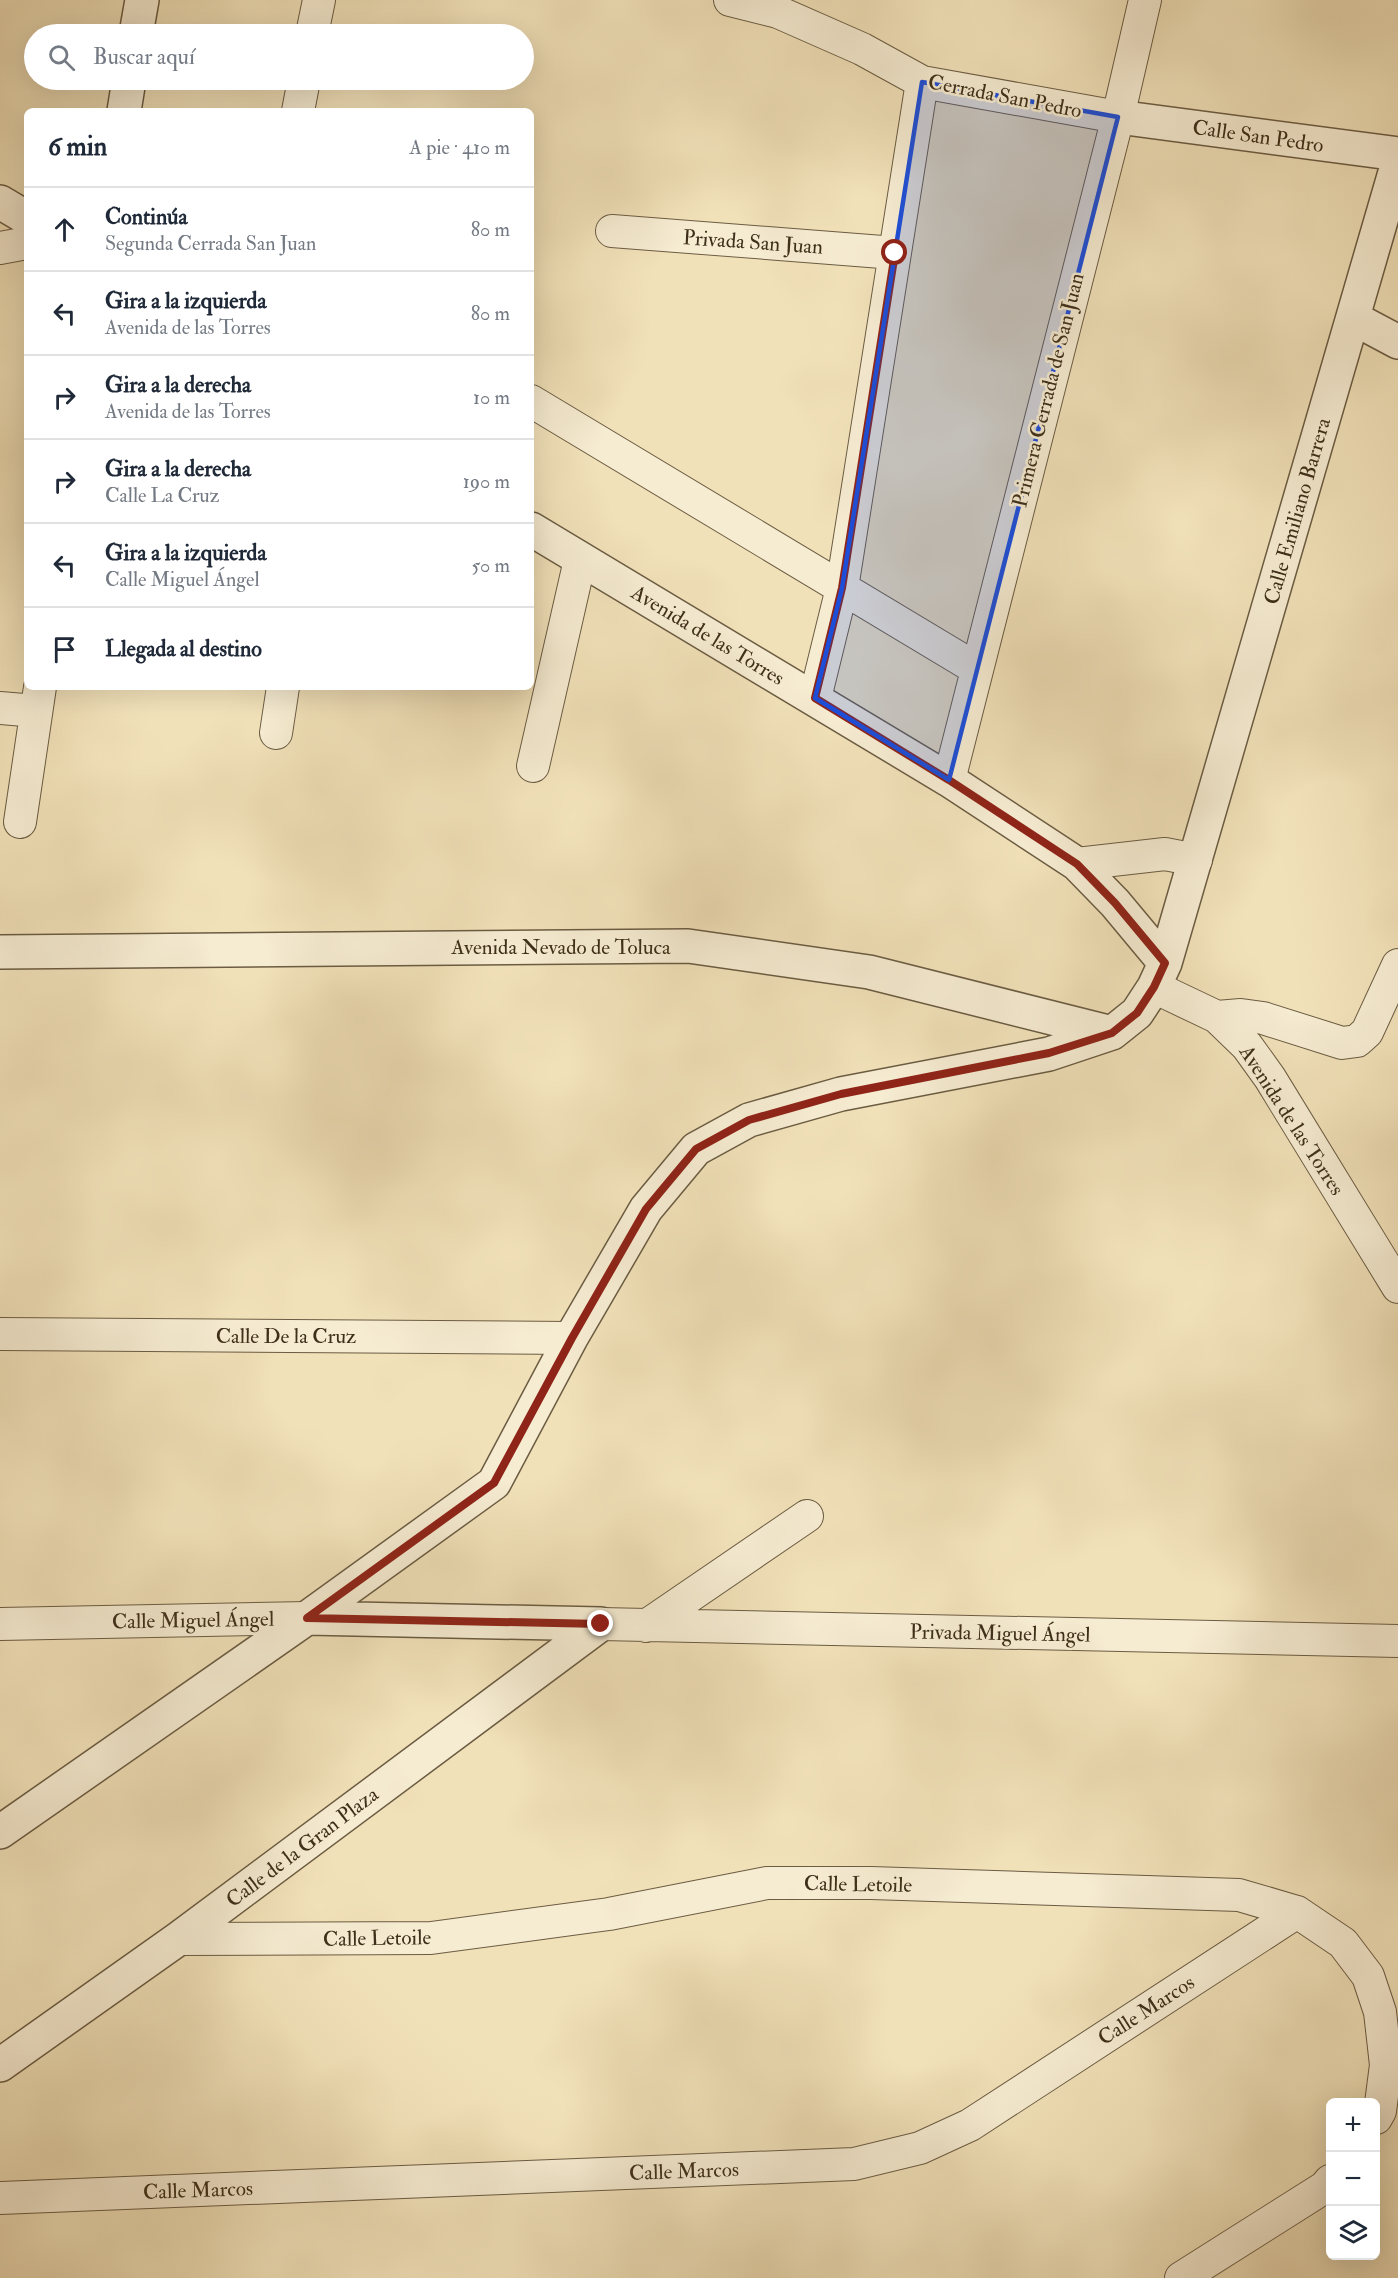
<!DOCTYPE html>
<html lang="es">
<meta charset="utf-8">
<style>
:root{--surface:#fff;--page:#f2f2f3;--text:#1f2937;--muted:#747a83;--line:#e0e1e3}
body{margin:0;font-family:"IM FELL Double Pica",serif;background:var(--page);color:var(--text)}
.controls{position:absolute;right:18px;bottom:18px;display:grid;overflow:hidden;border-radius:9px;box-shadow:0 6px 24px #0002}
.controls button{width:54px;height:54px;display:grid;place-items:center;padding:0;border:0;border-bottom:2px solid var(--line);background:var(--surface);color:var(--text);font:30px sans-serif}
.stop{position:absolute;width:18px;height:18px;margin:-14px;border:4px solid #8f2418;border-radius:50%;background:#fff}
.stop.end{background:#8f2418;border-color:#fff;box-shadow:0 2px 6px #0008}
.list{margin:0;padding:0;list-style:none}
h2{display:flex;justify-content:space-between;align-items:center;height:78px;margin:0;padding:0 24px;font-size:26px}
h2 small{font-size:20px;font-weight:400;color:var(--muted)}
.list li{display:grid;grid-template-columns:39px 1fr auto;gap:18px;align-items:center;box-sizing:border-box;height:84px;padding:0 24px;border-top:2px solid var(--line)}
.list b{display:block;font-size:22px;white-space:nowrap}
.list p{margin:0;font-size:20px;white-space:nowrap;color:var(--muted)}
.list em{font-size:20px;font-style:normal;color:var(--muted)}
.icon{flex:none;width:33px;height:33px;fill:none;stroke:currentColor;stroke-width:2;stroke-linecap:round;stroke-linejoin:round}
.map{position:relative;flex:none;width:1398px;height:2278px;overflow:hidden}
.search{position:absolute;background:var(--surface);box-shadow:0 6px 24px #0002;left:24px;top:24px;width:510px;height:66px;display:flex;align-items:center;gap:15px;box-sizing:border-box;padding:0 21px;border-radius:33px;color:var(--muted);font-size:22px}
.panel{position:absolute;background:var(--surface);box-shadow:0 6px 24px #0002;left:24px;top:108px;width:510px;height:582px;border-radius:9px}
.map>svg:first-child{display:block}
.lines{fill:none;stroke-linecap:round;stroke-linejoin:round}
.minor-casing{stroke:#6b5c42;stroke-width:34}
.tertiary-casing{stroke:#6b5c42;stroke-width:36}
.minor{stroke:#f6ecd2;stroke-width:32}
.tertiary{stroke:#f6ecd2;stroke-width:33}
.route{stroke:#8f2418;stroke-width:8}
.marked{fill:#1d4ed8;fill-opacity:0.2;stroke:#1d4ed8;stroke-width:4.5;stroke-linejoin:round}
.labels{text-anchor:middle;stroke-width:5;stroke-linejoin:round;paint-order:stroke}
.street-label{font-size:21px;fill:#3e2f1a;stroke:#f6ecd2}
</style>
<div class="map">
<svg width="1398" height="2278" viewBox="0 0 1398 2278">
<rect width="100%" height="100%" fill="#f1e1b9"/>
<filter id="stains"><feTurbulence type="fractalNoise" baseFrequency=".00333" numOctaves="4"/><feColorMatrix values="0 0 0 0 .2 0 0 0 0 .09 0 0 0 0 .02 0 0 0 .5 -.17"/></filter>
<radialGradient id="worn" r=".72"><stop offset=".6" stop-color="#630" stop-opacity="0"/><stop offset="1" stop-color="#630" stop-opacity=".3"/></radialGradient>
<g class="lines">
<!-- minor casing -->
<g class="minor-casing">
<path id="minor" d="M 730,0 L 778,12 L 862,49 L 922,82 L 1118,117
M 312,34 L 319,0
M 298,111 L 304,80
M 612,231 L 895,253
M 0,248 L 27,243
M 531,401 L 977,669
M 815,698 L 842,588 L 922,82
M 0,708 L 36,711
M 276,733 L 283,687
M 533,766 L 580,560
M 949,780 L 1118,117 L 1145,0
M 20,822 L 40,687
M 1077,864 L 1165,854 L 1196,860
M 1154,987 L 1217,1017 L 1247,1046 L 1270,1078 L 1398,1287
M 1217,1017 L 1241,1015 L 1263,1018 L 1342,1043 L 1357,1041 L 1367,1032 L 1398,965
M 0,1334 L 571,1338
M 0,1624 L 307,1618
M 601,1624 L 1398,1641
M 646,1626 L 807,1516
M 178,1939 L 431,1938 L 609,1914 L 767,1883 L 871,1883 L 1239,1895 L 1297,1912 L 1343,1943 L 1368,1976 L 1380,2012 L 1386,2065 L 1380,2111 L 1376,2118
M 0,2198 L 854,2164 L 920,2148 L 970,2125 L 1297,1912
M 1181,2278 L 1325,2187 L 1330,2181"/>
</g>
<!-- tertiary casing -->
<g class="tertiary-casing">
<path id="tertiary" d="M 136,34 L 142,0
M 124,111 L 129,80
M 1118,117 L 1398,154
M 0,202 L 27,218
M 1353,318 L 1398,342
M 531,529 L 949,780 L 1077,864 L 1115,903 L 1165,963
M 0,952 L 688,946 L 869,972 L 1112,1033
M 307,1618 L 601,1624
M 0,1832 L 307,1618 L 494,1483 L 571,1338 L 646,1209 L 696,1149 L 749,1120 L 841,1094 L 1049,1054 L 1112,1033 L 1137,1013 L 1154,987 L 1165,963 L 1398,162
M 0,2065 L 178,1939 L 601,1624"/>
</g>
<!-- minor -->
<use href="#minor" class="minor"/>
<!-- tertiary -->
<use href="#tertiary" class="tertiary"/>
</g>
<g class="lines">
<!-- route -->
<path class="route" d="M 601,1624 L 307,1618 L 494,1483 L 572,1338 L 646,1209 L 696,1149 L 749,1120 L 841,1094 L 1049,1053 L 1112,1033 L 1137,1013 L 1154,987 L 1165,963 L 1115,903 L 1077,864 L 949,780 L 815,698 L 842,588 L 895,253"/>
</g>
<!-- marked area -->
<path class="marked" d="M 922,82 L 1118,117 L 949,780 L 815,698 L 842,588 Z"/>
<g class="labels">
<!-- street labels -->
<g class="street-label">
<text transform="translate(1005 96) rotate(11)" y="7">Cerrada San Pedro</text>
<text transform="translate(1258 136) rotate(8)" y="7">Calle San Pedro</text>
<text transform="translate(753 242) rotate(4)" y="7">Privada San Juan</text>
<text transform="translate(1048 390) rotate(-76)" y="7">Primera Cerrada de San Juan</text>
<text transform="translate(1297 511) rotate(-74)" y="7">Calle Emiliano Barrera</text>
<text transform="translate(708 635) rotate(31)" y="7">Avenida de las Torres</text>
<text x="561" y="954">Avenida Nevado de Toluca</text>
<text transform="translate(1292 1120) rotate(57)" y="7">Avenida de las Torres</text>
<text x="286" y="1343">Calle De la Cruz</text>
<text transform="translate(193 1620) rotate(-1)" y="7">Calle Miguel Ángel</text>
<text transform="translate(1000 1633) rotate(1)" y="7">Privada Miguel Ángel</text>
<text transform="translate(302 1847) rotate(-37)" y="7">Calle de la Gran Plaza</text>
<text transform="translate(858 1884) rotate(1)" y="7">Calle Letoile</text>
<text transform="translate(377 1938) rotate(-1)" y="7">Calle Letoile</text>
<text transform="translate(1146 2010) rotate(-33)" y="7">Calle Marcos</text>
<text transform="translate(684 2171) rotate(-2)" y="7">Calle Marcos</text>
<text transform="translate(198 2190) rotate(-2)" y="7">Calle Marcos</text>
</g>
</g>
<rect width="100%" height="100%" filter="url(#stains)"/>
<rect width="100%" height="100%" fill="url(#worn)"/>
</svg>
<div class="controls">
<button>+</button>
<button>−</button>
<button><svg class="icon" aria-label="layers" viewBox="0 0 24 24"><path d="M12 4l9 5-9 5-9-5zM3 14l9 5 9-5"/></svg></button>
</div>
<div class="stop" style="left:895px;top:253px"></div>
<div class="stop end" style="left:601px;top:1624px"></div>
<div class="search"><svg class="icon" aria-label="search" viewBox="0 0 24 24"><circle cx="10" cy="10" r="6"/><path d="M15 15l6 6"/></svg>Buscar aquí</div>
<section class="panel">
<h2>6 min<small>A pie · 410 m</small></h2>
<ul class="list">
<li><svg class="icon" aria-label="ahead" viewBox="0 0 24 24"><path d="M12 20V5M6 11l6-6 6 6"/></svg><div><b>Continúa</b><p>Segunda Cerrada San Juan</p></div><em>80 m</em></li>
<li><svg class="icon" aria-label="left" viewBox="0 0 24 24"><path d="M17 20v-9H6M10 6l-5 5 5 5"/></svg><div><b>Gira a la izquierda</b><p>Avenida de las Torres</p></div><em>80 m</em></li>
<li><svg class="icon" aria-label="right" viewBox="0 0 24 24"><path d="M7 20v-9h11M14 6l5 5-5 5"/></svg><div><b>Gira a la derecha</b><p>Avenida de las Torres</p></div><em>10 m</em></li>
<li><svg class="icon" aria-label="right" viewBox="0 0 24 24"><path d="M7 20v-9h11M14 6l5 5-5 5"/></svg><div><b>Gira a la derecha</b><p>Calle La Cruz</p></div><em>190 m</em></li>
<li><svg class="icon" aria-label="left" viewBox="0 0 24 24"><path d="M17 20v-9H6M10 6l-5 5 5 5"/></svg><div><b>Gira a la izquierda</b><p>Calle Miguel Ángel</p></div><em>50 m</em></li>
<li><svg class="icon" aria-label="arrive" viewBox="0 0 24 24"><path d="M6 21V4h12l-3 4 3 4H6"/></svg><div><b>Llegada al destino</b></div></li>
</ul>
</section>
</div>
